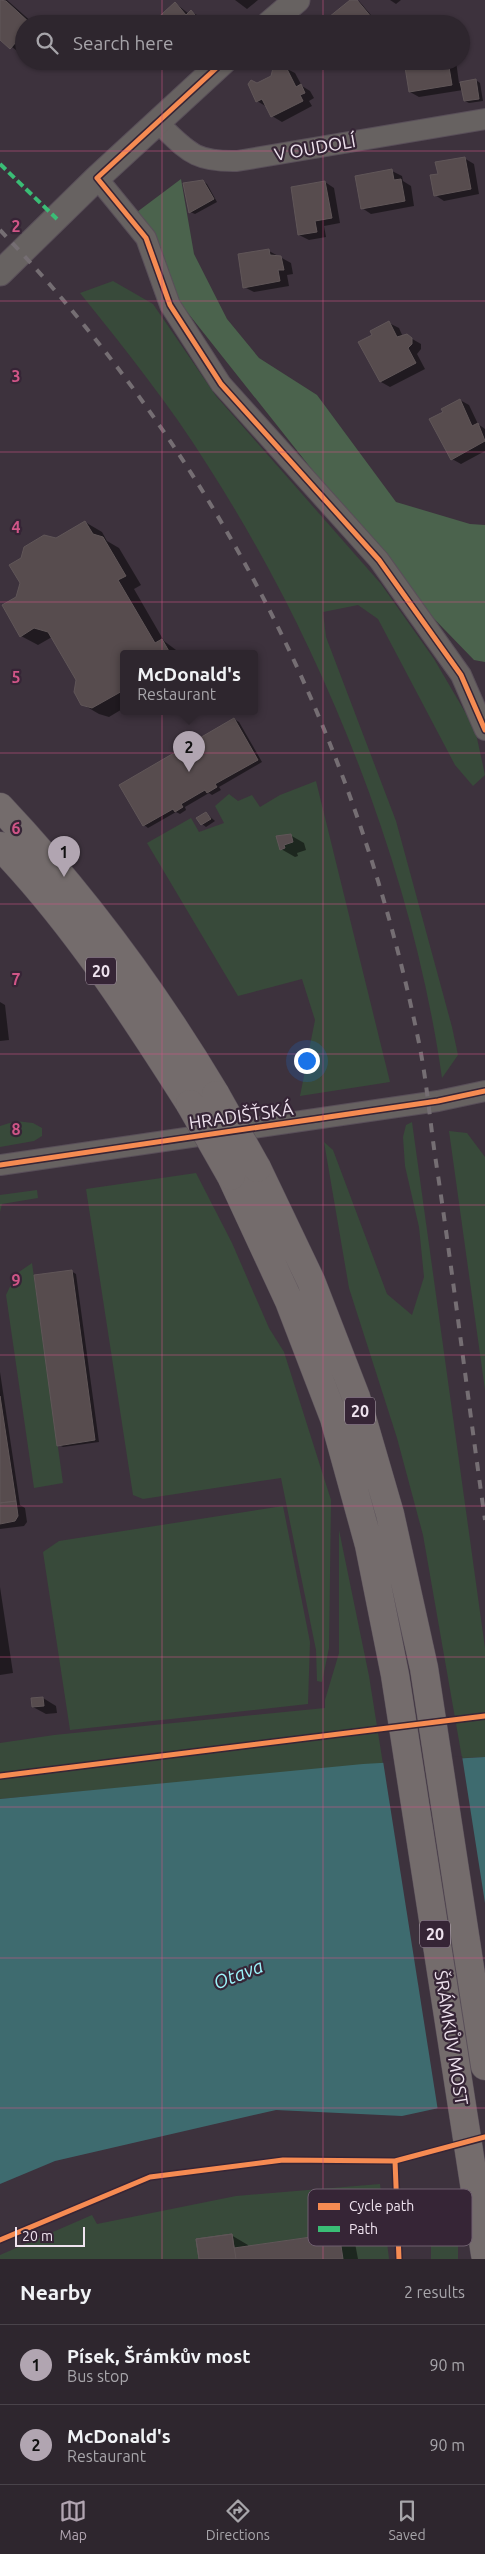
<!DOCTYPE html>
<meta charset="utf-8">
<style>
:root{--surface:#2e262e;--page:#3a323a;--text:#f1f3f6;--muted:#a7a5aa;--line:#49434a;--accent:#b1a5b1}
body{margin:0;font-family:Ubuntu,sans-serif;background:var(--page);color:var(--text)}
.scale{position:absolute;left:15px;bottom:12px;width:70px;box-sizing:border-box;padding-left:5px;border:2px solid #efe3ef;border-top:0;font-size:14px;line-height:18px;white-space:nowrap;color:#efe3ef;-webkit-text-stroke:4px #362536;paint-order:stroke}
.you{position:absolute;left:306px;top:1060px;width:18px;height:18px;margin:-12px;border:4px solid #fff;border-radius:50%;background:#1a73e8;box-shadow:0 0 0 8px #1a73e833}
.badge{display:grid;place-items:center;width:32px;height:32px;border-radius:50%;background:var(--accent);color:#111;font-size:16px;font-weight:700}
.pin{position:absolute;translate:-50% -41px;filter:drop-shadow(0 1px 2px #0008)}
.pin::after{content:'';position:absolute;top:26px;width:18px;height:15px;background:inherit;clip-path:polygon(0 0,100% 0,50% 100%)}
.popup{position:absolute;left:120px;top:650px;width:138px;height:65px;box-sizing:border-box;display:grid;place-content:center;border-radius:5px;background:var(--surface);filter:drop-shadow(0 1px 4px #0005);font-size:16px;white-space:nowrap;color:var(--muted)}
.popup b{font-size:19px;color:var(--text)}
.popup::after{content:'';position:absolute;left:50%;top:100%;margin-left:-10px;border:10px solid transparent;border-top-color:var(--surface)}
.list{margin:0;padding:0;list-style:none}
h2{display:flex;justify-content:space-between;align-items:center;height:65px;margin:0;padding:0 20px;font-size:21px}
h2 small{font-size:16px;font-weight:400;color:var(--muted)}
.list li{display:grid;grid-template-columns:32px 1fr auto;gap:15px;align-items:center;box-sizing:border-box;height:80px;padding:0 20px;border-top:1px solid var(--line)}
.list b{display:block;font-size:19px;white-space:nowrap}
.list p{margin:0;font-size:16px;white-space:nowrap;color:var(--muted)}
.list em{font-size:16px;font-style:normal;color:var(--muted)}
.icon{flex:none;width:28px;height:28px;fill:none;stroke:currentColor;stroke-width:2;stroke-linecap:round;stroke-linejoin:round}
.map{position:relative;flex:none;width:485px;height:2259px;overflow:hidden}
.search{position:absolute;background:var(--surface);box-shadow:0 1px 4px #0004;left:15px;right:15px;top:15px;height:55px;display:flex;align-items:center;gap:12px;box-sizing:border-box;padding:0 18px;border-radius:28px;color:var(--muted);font-size:19px}
.sheet{height:225px;background:var(--surface)}
nav{display:flex;justify-content:space-around;align-items:center;box-sizing:border-box;height:70px;border-top:1px solid var(--line);background:var(--surface);font-size:14px;color:var(--muted)}
nav a{display:grid;justify-items:center;gap:2px}
nav .on{color:var(--accent)}
.map>svg:first-child{display:block}
.green{fill:#384a3a}
.forest{fill:#4b634d}
.water{fill:#3e6b6f}
.pier{fill:#3d323d}
.shadow{fill:#0007}
.building{fill:#574c4e;stroke:#605658}
.lines{fill:none;stroke-linecap:round;stroke-linejoin:round}
.minor-casing{stroke:#594f59;stroke-width:22}
.tertiary-casing{stroke:#594f59;stroke-width:27}
.trunk-casing{stroke:#594f59;stroke-width:29}
.minor{stroke:#676261;stroke-width:20}
.tertiary{stroke:#676261;stroke-width:25}
.trunk{stroke:#746c6c;stroke-width:28}
.rail{stroke:#756e73;stroke-width:4;stroke-dasharray:9 9;stroke-linecap:butt}
.trunk-bridge-casing{stroke:#594f59;stroke-width:29;stroke-linecap:butt}
.trunk-bridge{stroke:#746c6c;stroke-width:28}
.quiet{stroke:#3abd76;stroke-width:4;stroke-dasharray:8 4;stroke-linecap:butt}
.cycleway-casing{stroke:#362536;stroke-width:8}
.cycleway{stroke:#f68b52;stroke-width:5}
.grid{fill:none;stroke:#d05587;stroke-width:1;stroke-opacity:0.55}
.labels{text-anchor:middle;stroke-width:4.5;stroke-linejoin:round;paint-order:stroke}
.shield{fill:#362536;stroke:#b8aab8;stroke-width:1}
.shield-label{font-size:16px;font-weight:bold;fill:#efe3ef}
.street-label{font-size:18px;fill:#efe3ef;stroke:#362536}
.water-label{font-size:19px;font-style:italic;fill:#9cf4fa;stroke:#362536}
.key{fill:#362536;stroke:#6e5e6e;stroke-width:1}
.key-label{font-size:14px;fill:#efe3ef}
.grid-label{font-size:16px;text-anchor:middle;font-weight:bold;fill:#d05587;stroke:#362536;stroke-width:4.5;stroke-linejoin:round;paint-order:stroke}
</style>
<div class="map">
<svg width="485" height="2259" viewBox="0 0 485 2259">
<rect width="100%" height="100%" fill="#3d323d"/>
<!-- green -->
<path class="green" d="M 113,281 L 153,304 L 216,396 L 381,584 L 434,659 L 475,729 L 485,775 L 473,786 L 455,765 L 378,619 L 358,605 L 323,612 L 326,637 L 396,821 L 452,1027 L 458,1055 L 442,1078 C 412,867 323,645 208,466 C 170,405 125,349 80,293 Z
M 316,781 L 390,1082 L 300,1096 L 315,1020 L 302,979 L 238,996 L 147,843 L 191,818 L 199,832 L 224,823 L 215,806 L 229,794 L 238,801 L 252,795 L 260,807 L 280,795 Z
M 16,1121 L 33,1123 L 42,1128 L 42,1136 L 34,1141 L 0,1147 L 0,1126 Z
M 412,1122 L 485,1648 L 485,1757 L 462,1758 L 423,1535 L 397,1438 L 349,1288 L 324,1142 L 333,1150 L 387,1294 L 412,1315 L 424,1277 L 419,1227 L 405,1166 L 403,1137 L 406,1125 Z
M 449,1131 L 467,1133 L 485,1157 L 485,1390 Z
M 196,1173 L 232,1243 L 269,1328 L 284,1352 L 331,1500 L 329,1648 L 322,1682 L 317,1681 L 316,1650 L 281,1478 L 143,1499 L 133,1495 L 86,1189 Z
M 37,1190 L 38,1198 L 2,1204 L 0,1212 L 0,1195 Z
M 32,1263 L 63,1483 L 34,1488 L 6,1295 L 16,1274 Z
M 283,1506 L 310,1642 L 308,1704 L 70,1730 L 43,1552 L 59,1541 Z
M 339,1530 L 369,1676 L 383,1764 L 0,1799 L 0,1743 L 54,1735 L 325,1708 L 325,1700 L 339,1653 Z
M 380,2184 L 389,2259 L 0,2259 L 0,2255 L 92,2215 L 97,2224 L 236,2196 Z
M 452,2195 L 458,2231 L 458,2259 L 431,2259 L 431,2222 Z"/>
<!-- forest -->
<path class="forest" d="M 181,179 L 194,254 L 227,319 L 259,358 L 317,395 L 396,502 L 470,524 L 485,525 L 485,662 L 474,660 L 413,597 L 180,303 L 143,218 L 137,212 Z"/>
<!-- water -->
<path class="water" d="M 485,1757 L 485,2098 L 402,2116 L 276,2110 L 55,2161 L 0,2184 L 0,1799 L 363,1764 Z"/>
<!-- pier -->
<path class="pier" d="M 462,1756 L 485,1903 L 485,2101 L 438,2111 L 383,1761 Z"/>
<!-- shadow -->
<path class="shadow" d="M 0,0 L 7,0 L 34,24 L 24,24 L 24,56 L 0,38 Z
M 235,0 L 258,0 L 247,9 Z
M 352,0 L 359,1 L 376,21 L 373,24 L 337,24 Z
M 390,0 L 401,0 L 396,4 Z
M 175,3 L 189,14 L 191,12 L 201,17 L 206,24 L 153,24 Z
M 405,61 L 456,61 L 459,83 L 476,80 L 480,83 L 483,101 L 469,103 L 465,101 L 463,90 L 419,97 L 410,92 Z
M 285,68 L 295,73 L 302,86 L 310,91 L 314,98 L 309,101 L 312,106 L 282,122 L 272,116 L 267,107 L 257,101 L 257,84 Z
M 464,158 L 474,164 L 479,194 L 444,201 L 435,195 L 439,175 Z
M 392,171 L 402,176 L 403,181 L 411,186 L 414,206 L 371,214 L 362,208 Z
M 203,181 L 207,184 L 217,202 L 195,214 L 190,212 Z
M 325,182 L 334,188 L 340,223 L 324,226 L 326,237 L 309,240 L 299,235 Z
M 269,251 L 291,263 L 293,274 L 287,275 L 289,286 L 254,292 L 244,287 Z
M 389,323 L 399,328 L 403,337 L 407,336 L 421,344 L 421,349 L 417,354 L 425,369 L 390,387 L 381,382 Z
M 460,400 L 469,405 L 478,424 L 485,429 L 485,451 L 461,464 L 452,459 L 444,412 Z
M 85,522 L 102,532 L 107,541 L 119,548 L 141,585 L 134,589 L 164,641 L 180,653 L 124,653 L 124,708 L 109,717 L 99,714 L 82,704 L 78,680 L 52,637 L 38,645 L 21,636 L 17,598 L 56,539 Z
M 234,719 L 239,722 L 262,762 L 219,787 L 221,790 L 212,795 L 209,793 L 185,807 L 186,810 L 180,814 L 176,812 L 148,828 L 144,825 Z
M 206,813 L 215,821 L 206,827 L 202,824 Z
M 290,835 L 304,843 L 306,850 L 297,853 L 298,856 L 295,857 L 281,849 Z
M 0,1002 L 5,1005 L 9,1040 L 0,1041 Z
M 71,1271 L 76,1274 L 99,1442 L 63,1447 L 59,1445 Z
M 0,1372 L 20,1505 L 25,1508 L 27,1522 L 24,1526 L 0,1529 Z
M 0,1587 L 13,1673 L 0,1675 Z
M 43,1698 L 56,1706 L 57,1713 L 46,1714 L 33,1707 Z
M 339,2234 L 355,2243 L 358,2259 L 200,2259 L 231,2235 L 248,2245 L 248,2247 Z"/>
<!-- building -->
<path class="building" d="M 0,0 L 6,1 L 31,24 L 24,24 L 24,33 L 10,49 L 0,40 Z
M 350,0 L 357,0 L 372,18 L 365,24 L 335,24 L 329,17 Z
M 175,2 L 186,15 L 191,10 L 199,20 L 194,24 L 151,24 Z
M 404,61 L 448,61 L 452,85 L 409,92 Z
M 279,65 L 286,67 L 296,87 L 301,84 L 305,93 L 300,95 L 303,101 L 271,117 L 262,99 L 256,102 L 248,84 L 251,80 L 257,83 L 271,76 L 273,68 Z
M 476,79 L 479,99 L 464,101 L 460,82 Z
M 465,157 L 471,189 L 434,196 L 430,175 L 438,174 L 435,162 Z
M 392,169 L 394,180 L 401,179 L 405,201 L 361,209 L 355,176 Z
M 203,180 L 214,199 L 189,213 L 183,183 Z
M 325,181 L 332,218 L 315,221 L 317,232 L 298,235 L 291,187 Z
M 269,249 L 270,255 L 281,256 L 284,270 L 278,270 L 280,281 L 243,288 L 238,254 Z
M 389,321 L 397,337 L 407,334 L 412,338 L 412,344 L 408,348 L 416,363 L 380,382 L 358,342 L 372,335 L 370,331 Z
M 460,399 L 472,426 L 478,423 L 485,441 L 451,460 L 429,419 L 443,412 L 441,409 Z
M 85,521 L 93,534 L 103,537 L 126,576 L 118,580 L 155,643 L 162,639 L 170,653 L 124,653 L 124,690 L 92,708 L 81,705 L 74,692 L 76,680 L 48,632 L 34,628 L 20,637 L 2,605 L 16,597 L 20,583 L 9,565 L 21,558 L 24,547 L 44,535 L 56,538 Z
M 234,718 L 258,760 L 215,784 L 217,787 L 207,793 L 205,790 L 181,804 L 183,807 L 175,812 L 173,809 L 143,826 L 119,785 Z
M 206,812 L 211,819 L 201,825 L 196,818 Z
M 291,834 L 293,842 L 284,845 L 285,848 L 280,850 L 276,836 Z
M 72,1270 L 95,1440 L 57,1446 L 34,1275 Z
M 0,1396 L 16,1501 L 0,1503 Z
M 16,1501 L 18,1516 L 15,1521 L 0,1524 L 0,1503 Z
M 43,1697 L 44,1706 L 32,1707 L 31,1698 Z
M 339,2233 L 343,2259 L 199,2259 L 196,2239 L 232,2234 L 234,2248 Z
M 232,2234 L 236,2259 L 199,2259 L 196,2239 Z"/>
<g class="lines">
<!-- minor casing -->
<g class="minor-casing">
<path id="minor" d="M 157,122 C 188,151 193,162 237,161 L 485,119
M 97,178 L 146,238 L 170,305 L 221,384 L 379,560 L 461,675 L 485,730
M 0,1165 L 438,1101 L 485,1091"/>
</g>
<!-- tertiary casing -->
<g class="tertiary-casing">
<path id="tertiary" d="M 269,24 L 297,0
M 0,273 L 97,178 L 224,61"/>
</g>
<!-- trunk casing -->
<g class="trunk-casing">
<path id="trunk" d="M 0,807 C 83,895 154,991 216,1095
M 0,846 C 74,923 133,1014 190,1104
M 257,1168 L 311,1281 L 356,1397 L 390,1514 L 424,1668 L 485,2066
M 231,1176 L 289,1301 L 334,1418 L 369,1545 L 395,1675 L 485,2254"/>
</g>
<!-- minor -->
<use href="#minor" class="minor"/>
<!-- tertiary -->
<use href="#tertiary" class="tertiary"/>
<!-- trunk -->
<use href="#trunk" class="trunk"/>
<!-- rail -->
<path class="rail" d="M 0,230 C 218,458 356,735 419,1043 C 427,1082 430,1123 436,1162 C 454,1281 468,1401 485,1520"/>
<!-- trunk-bridge casing -->
<g class="trunk-bridge-casing">
<path id="trunk-bridge" d="M 216,1095 L 257,1168
M 190,1104 L 231,1176"/>
</g>
<!-- trunk-bridge -->
<use href="#trunk-bridge" class="trunk-bridge"/>
<!-- quiet -->
<path class="quiet" d="M 0,164 L 57,219"/>
<!-- cycleway casing -->
<g class="cycleway-casing">
<path id="cycleway" d="M 224,61 L 97,178 L 146,238 L 170,305 L 221,384 L 379,560 L 461,675 L 485,730
M 0,1165 L 438,1101 L 485,1091
M 0,1776 L 485,1716
M 395,2161 L 399,2259
M 0,2240 L 150,2177 L 283,2160 L 395,2161 L 485,2137"/>
</g>
<!-- cycleway -->
<use href="#cycleway" class="cycleway"/>
</g>
<!-- grid -->
<path class="grid" d="M 162,0 L 162,24M 323,0 L 323,24M 162,61 L 162,2259M 323,61 L 323,2259M 0,151 L 485,151M 0,301 L 485,301M 0,452 L 485,452M 0,602 L 485,602M 0,753 L 485,753M 0,904 L 485,904M 0,1054 L 485,1054M 0,1205 L 485,1205M 0,1355 L 485,1355M 0,1506 L 485,1506M 0,1657 L 485,1657M 0,1807 L 485,1807M 0,1958 L 485,1958M 0,2108 L 485,2108"/>
<g class="labels">
<!-- shield labels -->
<g class="shield">
<rect x="86" y="957.5" width="30" height="27" rx="4"/>
<rect x="345" y="1397.5" width="30" height="27" rx="4"/>
<rect x="420" y="1920.5" width="30" height="27" rx="4"/>
</g>
<g class="shield-label">
<text x="101" y="977">20</text>
<text x="360" y="1417">20</text>
<text x="435" y="1940">20</text>
</g>
<!-- street labels -->
<g class="street-label">
<text transform="translate(315 148) rotate(-10)" y="6">V OUDOLÍ</text>
<text transform="translate(241 1116) rotate(-8)" y="6">HRADIŠŤSKÁ</text>
<text transform="translate(451 2038) rotate(81)" y="6">ŠRÁMKŮV MOST</text>
</g>
<!-- water labels -->
<g class="water-label">
<text transform="translate(238 1974) rotate(-21)" y="7">Otava</text>
</g>
</g>
<!-- legend -->
<rect x="308" y="2189" width="164" height="57" rx="8" class="key"/>
<rect x="318" y="2203" width="22" height="7" fill="#f68b52"/>
<rect x="318" y="2226" width="22" height="6" fill="#3abd76"/>
<g class="key-label">
<text x="349" y="2211">Cycle path</text>
<text x="349" y="2234">Path</text>
</g>
<g class="grid-label">
<text x="16" y="232">2</text>
<text x="16" y="382">3</text>
<text x="16" y="533">4</text>
<text x="16" y="683">5</text>
<text x="16" y="834">6</text>
<text x="16" y="985">7</text>
<text x="16" y="1135">8</text>
<text x="16" y="1286">9</text>
</g>
</svg>
<div class="scale">20 m</div>
<div class="you"></div>
<div class="pin badge" style="left:64px;top:877px">1</div>
<div class="pin badge" style="left:189px;top:772px">2</div>
<div class="popup"><b>McDonald's</b>Restaurant</div>
<div class="search"><svg class="icon" aria-label="search" viewBox="0 0 24 24"><circle cx="10" cy="10" r="6"/><path d="M15 15l6 6"/></svg>Search here</div>
</div>
<section class="sheet">
<h2>Nearby<small>2 results</small></h2>
<ul class="list">
<li><span class="badge">1</span><div><b>Písek, Šrámkův most</b><p>Bus stop</p></div><em>90 m</em></li>
<li><span class="badge">2</span><div><b>McDonald's</b><p>Restaurant</p></div><em>90 m</em></li>
</ul>
</section>
<nav>
<a class="on"><svg class="icon" aria-label="map" viewBox="0 0 24 24"><path d="M3 6l6-2 6 2 6-2v14l-6 2-6-2-6 2zM9 4v14M15 6v14"/></svg>Map</a>
<a><svg class="icon" aria-label="directions" viewBox="0 0 24 24"><path d="M12 3l9 9-9 9-9-9zM9 14v-3h6M13 9l2 2-2 2"/></svg>Directions</a>
<a><svg class="icon" aria-label="saved" viewBox="0 0 24 24"><path d="M7 4h10v16l-5-4-5 4z"/></svg>Saved</a>
</nav>
